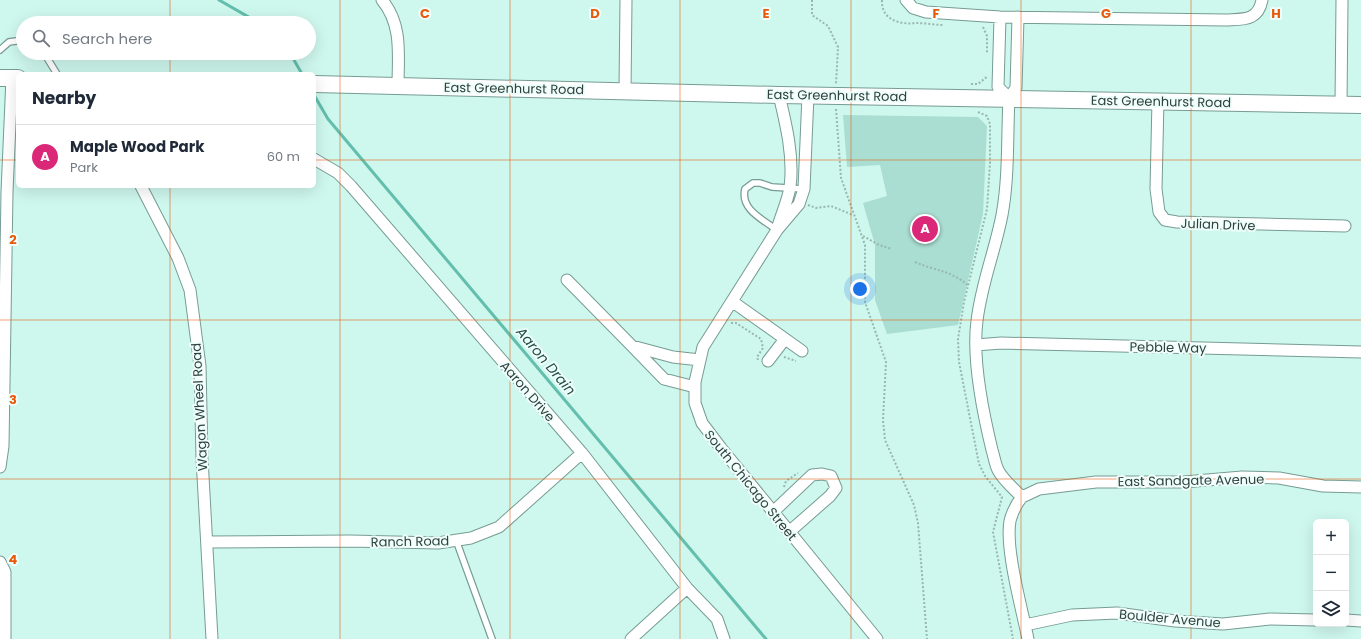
<!DOCTYPE html>
<meta charset="utf-8">
<style>
:root{--surface:#fff;--page:#f2f2f3;--text:#1f2937;--muted:#747a83;--line:#e0e1e3;--accent:#db2777}
body{margin:0;font-family:Poppins,sans-serif;background:var(--page);color:var(--text)}
.controls{position:absolute;right:12px;bottom:12px;display:grid;overflow:hidden;border-radius:6px;box-shadow:0 4px 16px #0002}
.controls button{width:36px;height:36px;display:grid;place-items:center;padding:0;border:0;border-bottom:1px solid var(--line);background:var(--surface);color:var(--text);font:20px sans-serif}
.you{position:absolute;left:860px;top:289px;width:14px;height:14px;margin:-10px;border:3px solid #fff;border-radius:50%;background:#1a73e8;box-shadow:0 0 0 6px #1a73e833}
.badge{display:grid;place-items:center;width:26px;height:26px;border-radius:50%;background:var(--accent);color:#fff;font-size:13px;font-weight:700}
.pin{position:absolute;translate:-50% -50%;border:2px solid #fff;box-shadow:0 1px 4px #0006}
.list{margin:0;padding:0;list-style:none}
h2{display:flex;justify-content:space-between;align-items:center;height:52px;margin:0;padding:0 16px;font-size:17px}
h2 small{font-size:13px;font-weight:400;color:var(--muted)}
.list li{display:grid;grid-template-columns:26px 1fr auto;gap:12px;align-items:center;box-sizing:border-box;height:64px;padding:0 16px;border-top:1px solid var(--line)}
.list b{display:block;font-size:15px;white-space:nowrap}
.list p{margin:0;font-size:13px;white-space:nowrap;color:var(--muted)}
.list em{font-size:13px;font-style:normal;color:var(--muted)}
.icon{flex:none;width:22px;height:22px;fill:none;stroke:currentColor;stroke-width:2;stroke-linecap:round;stroke-linejoin:round}
.map{position:relative;flex:none;width:1361px;height:639px;overflow:hidden}
.search{position:absolute;background:var(--surface);box-shadow:0 4px 16px #0002;left:16px;top:16px;width:300px;height:44px;display:flex;align-items:center;gap:10px;box-sizing:border-box;padding:0 14px;border-radius:22px;color:var(--muted);font-size:15px}
.panel{position:absolute;background:var(--surface);box-shadow:0 4px 16px #0002;left:16px;top:72px;width:300px;height:116px;border-radius:6px}
.map>svg:first-child{display:block}
.green{fill:#aaded3}
.lines{fill:none;stroke-linecap:round;stroke-linejoin:round}
.stream{stroke:#63bead;stroke-width:3}
.service-casing{stroke:#769c94;stroke-width:8}
.minor-casing{stroke:#769c94;stroke-width:13}
.secondary-casing{stroke:#769c94;stroke-width:18}
.path{stroke:#97b7af;stroke-width:2;stroke-dasharray:2 2;stroke-linecap:butt}
.service{stroke:#fff;stroke-width:5.5}
.minor{stroke:#fff;stroke-width:11}
.secondary{stroke:#fff;stroke-width:16}
.grid{fill:none;stroke:#e8590c;stroke-width:1;stroke-opacity:0.55}
.labels{text-anchor:middle;stroke-width:4;stroke-linejoin:round;paint-order:stroke}
.street-label{font-size:13px;fill:#30403d;stroke:#eefefa}
.water-label{font-size:14px;font-style:italic;fill:#254f47;stroke:#eefefa}
.grid-label{font-size:13px;text-anchor:middle;font-weight:bold;fill:#e8590c;stroke:#eefefa;stroke-width:4;stroke-linejoin:round;paint-order:stroke}
</style>
<div class="map">
<svg width="1361" height="639" viewBox="0 0 1361 639">
<rect width="100%" height="100%" fill="#cef7ed"/>
<!-- green -->
<path class="green" d="M 843,115 L 978,117 L 987,126 L 983,214 L 958,325 L 887,334 L 875,300 L 875,245 L 863,203 L 887,196 L 880,165 L 847,167 Z"/>
<g class="lines">
<!-- stream -->
<path class="stream" d="M 219,0 L 259,23
M 290,53 L 302,74
M 314,95 L 328,119 L 766,639"/>
<!-- service casing -->
<g class="service-casing">
<path id="service" d="M 0,50 L 9,42 L 23,40
M 44,53 L 57,74
M 777,230 C 762,219 740,209 745,189 L 753,183 L 760,183 L 772,187 L 804,189
M 456,540 L 492,639"/>
</g>
<!-- minor casing -->
<g class="minor-casing">
<path id="minor" d="M 382,0 C 403,25 398,56 398,86
M 906,0 L 913,8 L 926,12 L 1000,17 L 1226,20 C 1244,19 1258,21 1262,0
M 1000,17 L 998,87 L 1009,98
M 1018,17 L 1016,88 L 1009,98 C 1007,137 1009,177 1002,215 C 995,251 981,285 977,321 C 972,358 983,413 992,450 C 994,456 995,464 998,470 C 1003,480 1014,489 1022,497 C 1017,503 1012,513 1010,521 C 1005,549 1022,609 1028,639
M 625,91 L 626,0
M 808,95 L 804,189 L 799,204 L 777,230 L 703,347 L 695,382 L 695,403 L 702,423 L 721,448 L 877,639
M 1158,100 L 1156,189 L 1159,212 L 1165,220 L 1177,222 L 1345,226
M 1341,105 L 1342,0
M 314,159 L 338,173 L 351,186 L 582,453 L 687,588 L 717,619 L 724,639
M 141,186 L 178,258 L 190,290 L 200,366 L 202,458 L 212,639
M 778,226 C 782,213 788,200 790,187 C 794,157 786,124 779,95
M 567,280 L 632,346 L 673,357 L 700,360
M 733,302 L 802,351
M 976,345 L 1001,343 L 1361,352
M 632,346 L 664,379 L 695,387
M 768,361 L 785,339
M 0,467 L 3,446 L 7,192 L 12,78
M 1022,497 L 1039,489 L 1096,482 L 1184,482 L 1242,477 L 1279,478 L 1323,486 L 1361,487
M 773,512 L 812,475 L 822,474 L 831,476 L 836,488 L 830,496 L 789,532
M 207,542 L 350,541 L 438,543 L 471,538 L 499,527 L 582,453
M 0,562 L 5,572 L 5,639
M 1346,620 L 1361,621
M 1025,625 L 1072,615 L 1117,613 L 1175,621 L 1223,624 L 1270,619 L 1316,620
M 631,639 L 687,588"/>
</g>
<!-- secondary casing -->
<g class="secondary-casing">
<path id="secondary" d="M 0,78 L 18,78
M 314,84 L 779,95 L 1361,105"/>
</g>
<!-- path -->
<path class="path" d="M 812,0 L 812,15 L 828,26 L 838,47 L 836,84
M 882,0 C 881,20 900,25 916,23 C 925,23 935,25 944,25
M 983,27 L 987,36 L 987,53
M 971,84 L 978,84 L 988,76
M 836,109 L 841,178 L 865,245 L 865,302 L 886,362 L 883,420 L 885,440 L 914,505 L 918,523 L 927,639
M 978,112 L 987,116 L 990,124 L 990,163 L 987,209 L 964,302 L 958,339 L 959,362 L 979,464 L 985,476 L 1002,497 L 993,532 L 1013,639
M 808,205 L 816,208 L 831,206 L 853,215
M 863,236 L 879,245 L 892,249
M 915,262 C 938,272 948,269 969,286
M 731,323 L 736,323 L 761,339 L 763,348 L 757,357 L 758,360
M 784,357 L 796,361
M 784,487 L 786,481 L 798,473"/>
<!-- service -->
<use href="#service" class="service"/>
<!-- minor -->
<use href="#minor" class="minor"/>
<!-- secondary -->
<use href="#secondary" class="secondary"/>
</g>
<!-- grid -->
<path class="grid" d="M 170,0 L 170,23M 340,0 L 340,639M 510,0 L 510,639M 680,0 L 680,639M 851,0 L 851,639M 1021,0 L 1021,639M 1191,0 L 1191,639M 170,53 L 170,74M 0,160 L 18,160M 314,160 L 1361,160M 170,186 L 170,639M 0,320 L 1361,320M 0,479 L 1361,479"/>
<g class="labels">
<!-- street labels -->
<g class="street-label">
<text transform="translate(514 88) rotate(1)" y="5">East Greenhurst Road</text>
<text transform="translate(837 95) rotate(1)" y="5">East Greenhurst Road</text>
<text transform="translate(1161 101) rotate(1)" y="5">East Greenhurst Road</text>
<text transform="translate(1218 224) rotate(2)" y="5">Julian Drive</text>
<text transform="translate(1168 347) rotate(1)" y="5">Pebble Way</text>
<text transform="translate(528 391) rotate(49)" y="5">Aaron Drive</text>
<text transform="translate(199 407) rotate(-93)" y="5">Wagon Wheel Road</text>
<text transform="translate(1191 480) rotate(-1)" y="5">East Sandgate Avenue</text>
<text transform="translate(751 485) rotate(51)" y="5">South Chicago Street</text>
<text transform="translate(410 541) rotate(-1)" y="5">Ranch Road</text>
<text transform="translate(1170 618) rotate(5)" y="5">Boulder Avenue</text>
</g>
<!-- water labels -->
<g class="water-label">
<text transform="translate(546 361) rotate(50)" y="5">Aaron Drain</text>
</g>
</g>
<g class="grid-label">
<text x="425" y="18">C</text>
<text x="595" y="18">D</text>
<text x="766" y="18">E</text>
<text x="936" y="18">F</text>
<text x="1106" y="18">G</text>
<text x="1276" y="18">H</text>
<text x="13" y="244">2</text>
<text x="13" y="404">3</text>
<text x="13" y="564">4</text>
</g>
</svg>
<div class="controls">
<button>+</button>
<button>−</button>
<button><svg class="icon" aria-label="layers" viewBox="0 0 24 24"><path d="M12 4l9 5-9 5-9-5zM3 14l9 5 9-5"/></svg></button>
</div>
<div class="you"></div>
<div class="pin badge" style="left:925px;top:229px">A</div>
<div class="search"><svg class="icon" aria-label="search" viewBox="0 0 24 24"><circle cx="10" cy="10" r="6"/><path d="M15 15l6 6"/></svg>Search here</div>
<section class="panel">
<h2>Nearby<small></small></h2>
<ul class="list">
<li><span class="badge">A</span><div><b>Maple Wood Park</b><p>Park</p></div><em>60 m</em></li>
</ul>
</section>
</div>
